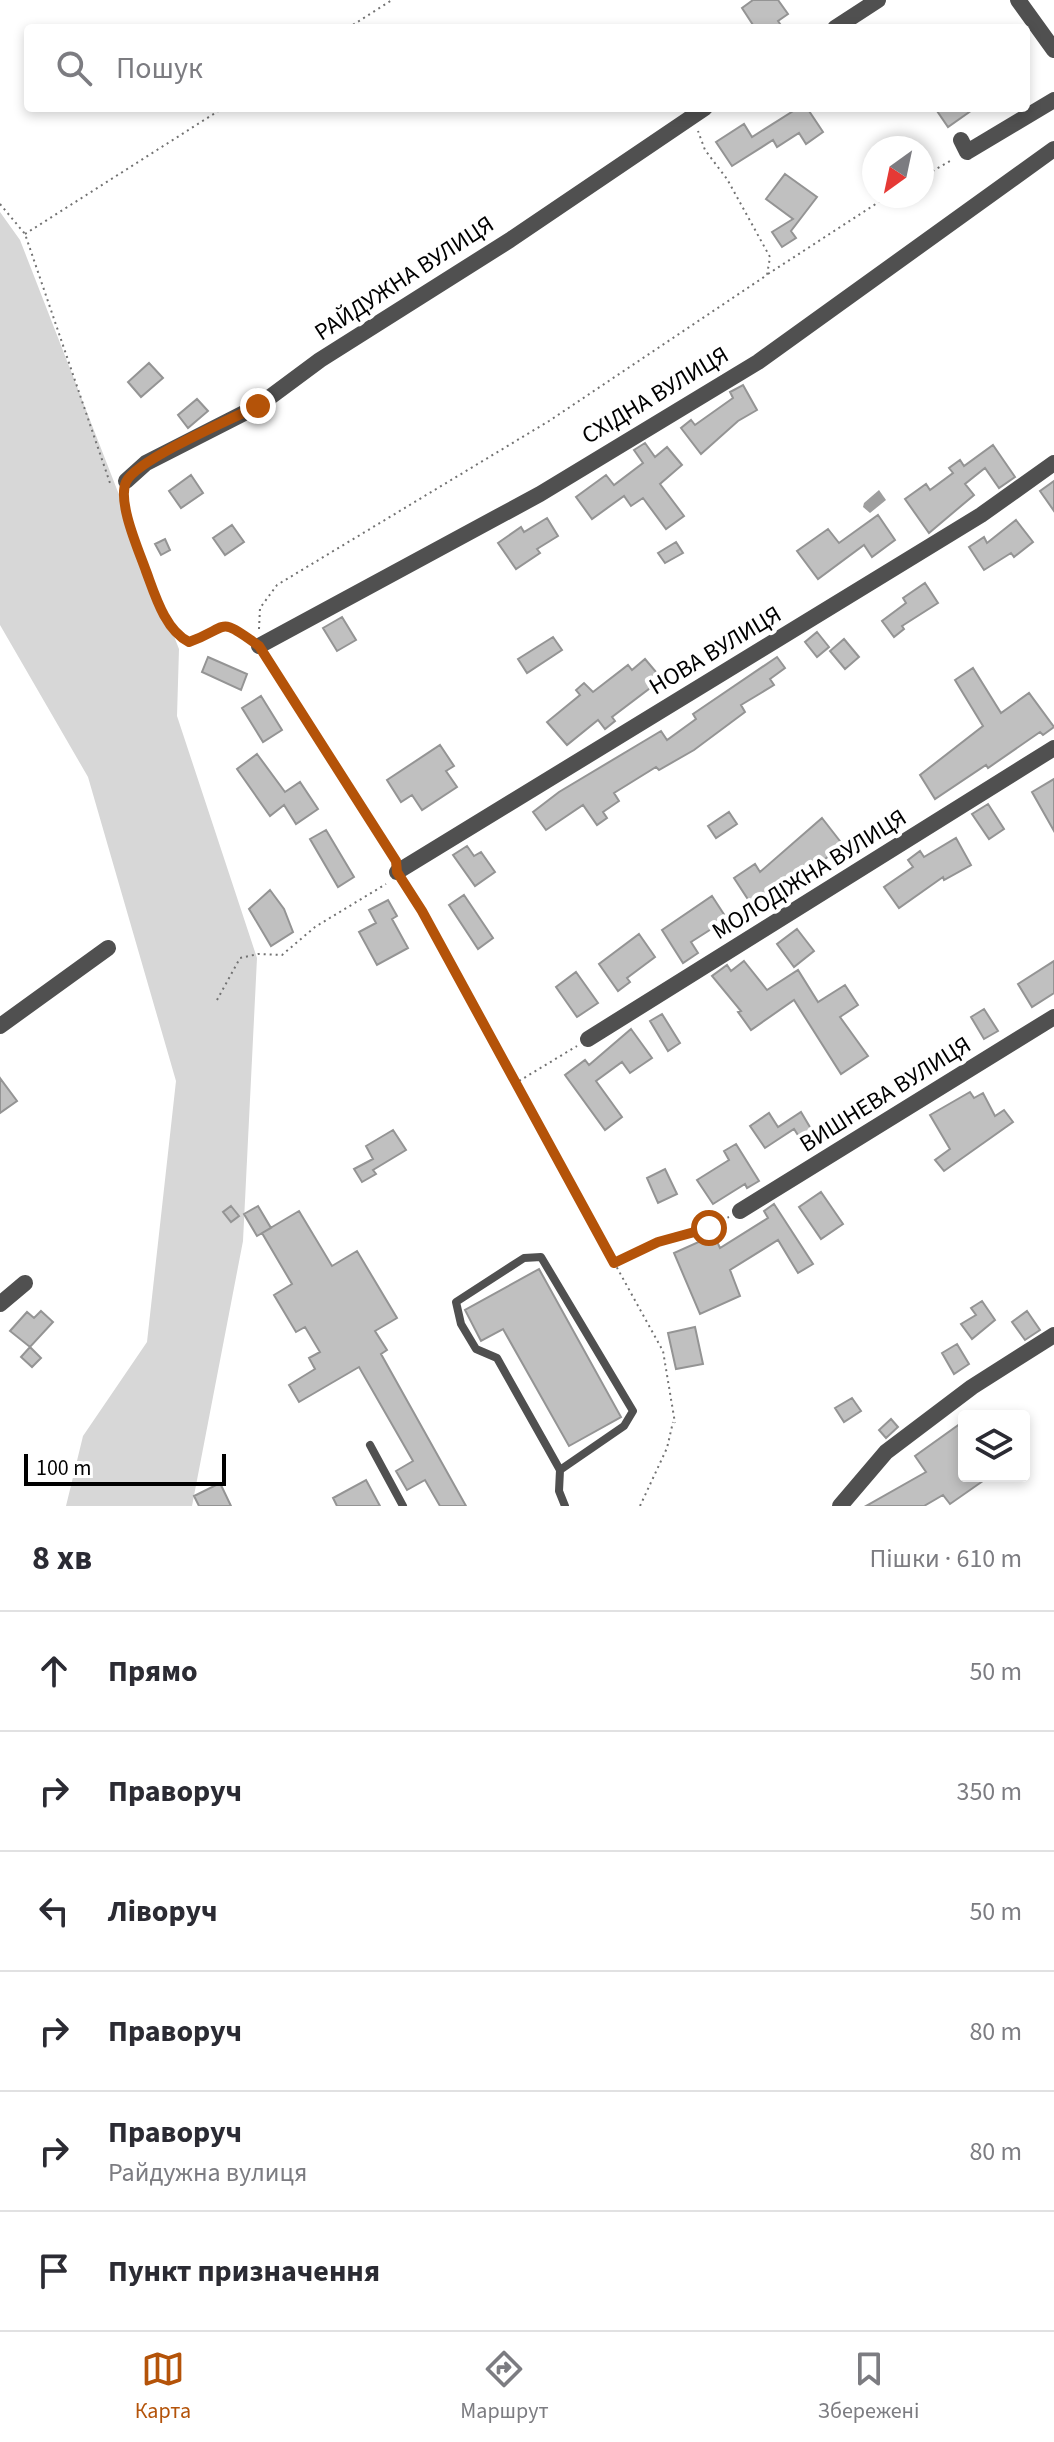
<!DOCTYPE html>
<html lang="uk">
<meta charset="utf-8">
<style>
:root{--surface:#fff;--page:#f7f7f7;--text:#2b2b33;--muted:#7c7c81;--line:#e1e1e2;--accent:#b45309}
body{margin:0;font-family:"Source Sans 3",sans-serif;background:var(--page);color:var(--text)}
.controls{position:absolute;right:24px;bottom:24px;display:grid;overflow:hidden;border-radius:8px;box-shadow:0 4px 12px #0003}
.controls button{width:72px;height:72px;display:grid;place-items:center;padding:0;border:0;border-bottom:2px solid var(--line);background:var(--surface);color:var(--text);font:40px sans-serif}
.compass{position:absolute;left:862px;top:136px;width:72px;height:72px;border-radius:50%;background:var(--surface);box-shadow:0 4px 12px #0003;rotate:213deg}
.scale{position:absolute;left:24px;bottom:20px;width:202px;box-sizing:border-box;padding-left:8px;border:4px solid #000;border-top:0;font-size:22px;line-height:28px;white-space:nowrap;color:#000;-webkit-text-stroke:6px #fff;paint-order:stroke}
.stop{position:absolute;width:24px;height:24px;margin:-18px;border:6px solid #b45309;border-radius:50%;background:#fff}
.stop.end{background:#b45309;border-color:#fff;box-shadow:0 2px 8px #0008}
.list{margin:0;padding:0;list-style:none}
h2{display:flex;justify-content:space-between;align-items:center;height:104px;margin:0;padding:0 32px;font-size:34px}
h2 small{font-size:26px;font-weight:400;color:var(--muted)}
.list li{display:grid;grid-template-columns:52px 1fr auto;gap:24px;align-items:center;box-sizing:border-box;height:120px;padding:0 32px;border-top:2px solid var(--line)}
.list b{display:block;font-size:30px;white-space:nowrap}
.list p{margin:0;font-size:26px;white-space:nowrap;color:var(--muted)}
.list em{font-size:26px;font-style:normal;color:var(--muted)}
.icon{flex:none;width:44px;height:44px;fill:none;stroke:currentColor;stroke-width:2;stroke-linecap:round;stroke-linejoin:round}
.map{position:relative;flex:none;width:1054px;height:1506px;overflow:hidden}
.search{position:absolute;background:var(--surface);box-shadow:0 4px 12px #0003;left:24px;right:24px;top:24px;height:88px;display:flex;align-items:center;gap:20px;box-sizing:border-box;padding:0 28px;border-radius:8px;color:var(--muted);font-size:30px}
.sheet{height:824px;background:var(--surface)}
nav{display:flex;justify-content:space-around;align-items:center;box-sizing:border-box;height:112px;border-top:2px solid var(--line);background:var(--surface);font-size:22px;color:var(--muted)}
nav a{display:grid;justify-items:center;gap:4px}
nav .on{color:var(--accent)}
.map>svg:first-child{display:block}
.green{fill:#d7d7d7}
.water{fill:#9e9e9e}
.building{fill:#c0c0c0;stroke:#949494;stroke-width:2}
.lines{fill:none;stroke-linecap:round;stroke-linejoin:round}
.path{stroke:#727272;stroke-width:2;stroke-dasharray:2 4;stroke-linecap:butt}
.lane{stroke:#505050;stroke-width:8}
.street{stroke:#505050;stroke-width:16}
.route{stroke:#b45309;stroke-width:10}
.labels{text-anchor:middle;stroke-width:8;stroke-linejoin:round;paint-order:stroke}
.street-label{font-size:24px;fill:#000;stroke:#fff}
</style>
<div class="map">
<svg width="1054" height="1506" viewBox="0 0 1054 1506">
<rect width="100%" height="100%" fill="#fff"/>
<!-- green -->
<path class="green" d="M 0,212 L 20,240 L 179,649 L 177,716 L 257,958 L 243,1241 L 192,1506 L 66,1506 L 83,1436 L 147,1342 L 176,1081 L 88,777 L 0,625 Z"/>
<!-- water -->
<path class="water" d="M 879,490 L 886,500 L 870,513 L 863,507 L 864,503 Z"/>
<!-- building -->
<path class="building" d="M 753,0 L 778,0 L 788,14 L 778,21 L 783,28 L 755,28 L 742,8 Z
M 798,108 L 807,108 L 823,132 L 806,144 L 799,133 L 777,147 L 773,140 L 732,166 L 716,142 L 744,124 L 752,137 Z
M 935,108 L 975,108 L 948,127 Z
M 785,174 L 817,197 L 791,231 L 796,238 L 782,247 L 772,232 L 793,219 L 766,199 Z
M 149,363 L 163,378 L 141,397 L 128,382 Z
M 743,385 L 757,410 L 738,421 L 701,454 L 681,428 L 691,420 L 695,425 L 733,398 L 730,392 Z
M 197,399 L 208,411 L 188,428 L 178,415 Z
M 645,443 L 655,457 L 667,447 L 682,465 L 660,484 L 684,516 L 666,529 L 643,498 L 631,506 L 624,496 L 592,519 L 576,497 L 606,475 L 614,485 L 643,463 L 634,450 Z
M 993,445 L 1015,477 L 999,488 L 985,468 L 965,484 L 974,495 L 929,533 L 905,499 L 926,484 L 930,490 L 953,473 L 949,468 L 960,460 L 964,466 Z
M 191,475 L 203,493 L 181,508 L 169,491 Z
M 1054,481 L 1054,511 L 1040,491 Z
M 878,515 L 895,540 L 872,557 L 864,545 L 818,579 L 797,551 L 828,529 L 839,543 Z
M 547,518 L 558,536 L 537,549 L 540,553 L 516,569 L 498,543 L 521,527 L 524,532 Z
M 1016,520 L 1033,542 L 1014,557 L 1011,553 L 984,570 L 969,547 L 984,537 L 987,543 Z
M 232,525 L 244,542 L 225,555 L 213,538 Z
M 165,539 L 170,550 L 161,555 L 155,544 Z
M 676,542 L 683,553 L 665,563 L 658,553 Z
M 925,583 L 938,603 L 902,626 L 904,629 L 894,637 L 882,621 L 906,603 L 903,598 Z
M 342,617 L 356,640 L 337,651 L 323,628 Z
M 817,632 L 829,647 L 817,657 L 805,642 Z
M 553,637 L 562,650 L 527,673 L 518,659 Z
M 844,639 L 859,657 L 845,669 L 830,651 Z
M 208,657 L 247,674 L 241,690 L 202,672 Z
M 777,657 L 785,668 L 770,679 L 774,685 L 741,705 L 745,712 L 694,750 L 659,770 L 656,767 L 614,793 L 619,801 L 603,812 L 607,818 L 597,825 L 583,805 L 546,830 L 533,812 L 559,792 L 661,731 L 667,740 L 696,719 L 693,714 Z
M 645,659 L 662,679 L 612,717 L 615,721 L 605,729 L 598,720 L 567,745 L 547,722 L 580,695 L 576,690 L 584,683 L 593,692 L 628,665 L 632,670 Z
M 973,668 L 1001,713 L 1029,693 L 1054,727 L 1043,735 L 1040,732 L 988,768 L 986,765 L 935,799 L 920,775 L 983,726 L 955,680 Z
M 261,696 L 282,730 L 263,742 L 242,708 Z
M 440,745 L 454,766 L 446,771 L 457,787 L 422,810 L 412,795 L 401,802 L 387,780 Z
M 257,754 L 285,792 L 300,782 L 318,809 L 296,824 L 284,805 L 270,816 L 237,769 Z
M 1054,779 L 1054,831 L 1032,792 Z
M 988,804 L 1004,829 L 989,839 L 972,814 Z
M 729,812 L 737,824 L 716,838 L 708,826 Z
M 822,818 L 843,845 L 816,866 L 821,873 L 809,882 L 802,873 L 753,907 L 734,878 L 755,864 L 760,872 Z
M 326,830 L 354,877 L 338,887 L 310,839 Z
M 956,838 L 971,865 L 944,880 L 943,877 L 899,908 L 884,887 L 913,867 L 908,860 L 920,851 L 924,857 Z
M 467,846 L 474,856 L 481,852 L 495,872 L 475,886 L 453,855 Z
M 270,890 L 284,909 L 293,932 L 271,946 L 249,909 Z
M 464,895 L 493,938 L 478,949 L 449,905 Z
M 712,896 L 727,919 L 691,942 L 698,953 L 683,963 L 662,930 Z
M 388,900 L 397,916 L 392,919 L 408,948 L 377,965 L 359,932 L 376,923 L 369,910 Z
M 797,929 L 814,951 L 794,967 L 777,944 Z
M 639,934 L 655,957 L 627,978 L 630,982 L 618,991 L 599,964 Z
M 744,961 L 767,990 L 798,970 L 818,1002 L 845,985 L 858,1005 L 840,1017 L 868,1056 L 841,1074 L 794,1000 L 751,1030 L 738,1012 L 741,1011 L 712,976 L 727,965 L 731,971 Z
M 1054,961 L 1054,993 L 1032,1007 L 1018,984 Z
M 576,972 L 598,1003 L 577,1017 L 556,987 Z
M 984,1009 L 998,1031 L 984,1039 L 971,1017 Z
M 662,1014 L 680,1043 L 668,1051 L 650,1021 Z
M 631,1029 L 652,1058 L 630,1073 L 622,1062 L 596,1081 L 622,1117 L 605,1130 L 565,1075 L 585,1060 L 589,1065 Z
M 0,1078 L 17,1101 L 0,1113 Z
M 970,1092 L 974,1098 L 983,1093 L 995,1116 L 1004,1110 L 1013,1122 L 944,1171 L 935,1160 L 950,1149 L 930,1115 Z
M 801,1112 L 820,1144 L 808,1151 L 794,1129 L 765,1148 L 750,1126 L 769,1113 L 778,1127 Z
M 393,1130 L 406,1150 L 373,1170 L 376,1174 L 362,1182 L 354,1169 L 373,1159 L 366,1146 Z
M 736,1144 L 759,1181 L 747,1188 L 745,1184 L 713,1204 L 697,1180 L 729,1160 L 724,1151 Z
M 665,1169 L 677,1194 L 658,1203 L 647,1178 Z
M 821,1192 L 843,1224 L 821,1239 L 799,1207 Z
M 774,1204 L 813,1264 L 798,1273 L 778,1240 L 730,1270 L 740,1296 L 700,1314 L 674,1253 L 714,1235 L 720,1248 L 768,1218 L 764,1211 Z
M 231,1206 L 239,1216 L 231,1222 L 223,1212 Z
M 258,1206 L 271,1228 L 257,1236 L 244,1214 Z
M 299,1211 L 332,1266 L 357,1251 L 397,1318 L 375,1331 L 387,1350 L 381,1354 L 466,1506 L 440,1506 L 425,1480 L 407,1490 L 396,1471 L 413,1461 L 359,1367 L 299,1402 L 289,1385 L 315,1369 L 309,1358 L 320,1352 L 305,1327 L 296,1332 L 274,1295 L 292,1284 L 262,1233 Z
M 539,1269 L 621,1417 L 569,1446 L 503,1329 L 481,1341 L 465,1310 Z
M 982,1301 L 995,1320 L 972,1339 L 961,1324 L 976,1315 L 971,1308 Z
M 41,1311 L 53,1322 L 30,1347 L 10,1331 L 27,1312 L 34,1318 Z
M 1027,1311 L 1040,1330 L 1025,1340 L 1012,1322 Z
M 695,1327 L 703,1364 L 676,1369 L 668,1333 Z
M 957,1344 L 969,1364 L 954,1374 L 942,1353 Z
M 30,1347 L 41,1358 L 32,1367 L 21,1357 Z
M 852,1398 L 861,1411 L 844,1422 L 835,1408 Z
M 891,1419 L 898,1427 L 886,1438 L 879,1430 Z
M 964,1421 L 964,1476 L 990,1476 L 950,1504 L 943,1495 L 924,1506 L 866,1506 L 926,1472 L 915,1456 Z
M 366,1480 L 380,1506 L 337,1506 L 333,1498 Z
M 220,1483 L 231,1506 L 199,1506 L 194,1496 Z"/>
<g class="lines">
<!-- path -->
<path class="path" d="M 348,28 L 392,0
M 922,177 L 952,160
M 0,204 L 25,234 L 110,483
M 25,234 L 223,108
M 768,274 L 888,196
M 124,498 C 132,535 154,624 189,642 L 202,638 L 217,626 L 233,627 L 248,638
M 259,629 L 260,608 L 277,585 L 549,421 L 767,275 L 770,257 L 727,179 L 705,150 L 698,131
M 267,660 L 393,857
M 405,884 L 663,1351 L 675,1423
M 217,1000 L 240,958 L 258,954 L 282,955 L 315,927 L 386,884
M 514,1084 L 577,1046
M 616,1262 L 729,1217
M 640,1506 L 667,1448 L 673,1422"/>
<!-- lane -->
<path class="lane" d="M 370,1445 L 403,1506
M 560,1470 L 624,1426 L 633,1411 L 541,1257 L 524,1258 L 456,1302 L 461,1324 L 476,1349 L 497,1358 L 546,1445 L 560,1470 L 559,1491 L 565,1506"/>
<!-- street -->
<path class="street" d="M 1018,0 L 1054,50
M 835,28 L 878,0
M 961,140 L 967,152 L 1054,100
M 126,481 L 146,463 L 258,406 L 320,360 L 510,240 L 705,108
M 259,646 L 540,494 L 758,362 L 1054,149
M 397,872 L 981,515 L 1054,463
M 0,1026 L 108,948
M 588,1039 L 1054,748
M 740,1211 L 1054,1017
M 0,1304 L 25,1283
M 840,1506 L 886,1452 L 972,1387 L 1054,1335"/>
</g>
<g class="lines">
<!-- route -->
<path class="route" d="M 258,406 C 233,418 136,460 126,482 C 117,502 139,551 146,571 C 155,595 165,630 189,642 C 230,628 216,614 259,646 L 396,861 L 397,872 L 422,911 L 614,1263 L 658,1242 L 709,1228"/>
</g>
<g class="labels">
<!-- street labels -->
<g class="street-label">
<text transform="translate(404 278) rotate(-33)" y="8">РАЙДУЖНА ВУЛИЦЯ</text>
<text transform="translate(655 395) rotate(-31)" y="8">СХІДНА ВУЛИЦЯ</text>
<text transform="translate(715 650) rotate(-31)" y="8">НОВА ВУЛИЦЯ</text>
<text transform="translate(809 874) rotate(-32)" y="8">МОЛОДІЖНА ВУЛИЦЯ</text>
<text transform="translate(885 1094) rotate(-32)" y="8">ВИШНЕВА ВУЛИЦЯ</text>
</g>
</g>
</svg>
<div class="controls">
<button><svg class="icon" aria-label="layers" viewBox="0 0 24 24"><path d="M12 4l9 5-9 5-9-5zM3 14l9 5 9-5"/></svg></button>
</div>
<svg class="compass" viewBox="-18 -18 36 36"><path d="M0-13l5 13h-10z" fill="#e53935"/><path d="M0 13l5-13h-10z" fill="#7c7c81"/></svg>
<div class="scale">100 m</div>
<div class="stop" style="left:709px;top:1228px"></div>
<div class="stop end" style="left:258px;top:406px"></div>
<div class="search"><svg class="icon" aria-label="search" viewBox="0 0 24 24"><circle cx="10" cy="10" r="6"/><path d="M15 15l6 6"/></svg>Пошук</div>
</div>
<section class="sheet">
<h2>8 хв<small>Пішки · 610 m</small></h2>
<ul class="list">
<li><svg class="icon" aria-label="ahead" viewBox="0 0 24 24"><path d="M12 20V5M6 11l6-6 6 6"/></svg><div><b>Прямо</b></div><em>50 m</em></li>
<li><svg class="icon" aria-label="right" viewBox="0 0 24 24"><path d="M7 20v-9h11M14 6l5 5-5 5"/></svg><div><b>Праворуч</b></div><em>350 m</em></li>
<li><svg class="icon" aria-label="left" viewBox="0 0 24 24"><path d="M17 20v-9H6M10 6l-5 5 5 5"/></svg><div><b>Ліворуч</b></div><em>50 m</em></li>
<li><svg class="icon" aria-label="right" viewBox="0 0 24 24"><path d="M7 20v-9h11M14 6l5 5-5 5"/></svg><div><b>Праворуч</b></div><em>80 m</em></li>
<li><svg class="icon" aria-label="right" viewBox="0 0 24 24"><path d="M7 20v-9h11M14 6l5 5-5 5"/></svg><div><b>Праворуч</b><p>Райдужна вулиця</p></div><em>80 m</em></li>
<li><svg class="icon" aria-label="arrive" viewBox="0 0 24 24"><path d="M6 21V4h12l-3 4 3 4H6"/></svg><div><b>Пункт призначення</b></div></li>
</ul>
</section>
<nav>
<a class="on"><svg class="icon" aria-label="map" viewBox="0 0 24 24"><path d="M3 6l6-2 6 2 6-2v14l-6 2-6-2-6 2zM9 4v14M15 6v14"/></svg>Карта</a>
<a><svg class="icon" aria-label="directions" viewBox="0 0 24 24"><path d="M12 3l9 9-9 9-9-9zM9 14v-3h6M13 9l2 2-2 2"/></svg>Маршрут</a>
<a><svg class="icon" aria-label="saved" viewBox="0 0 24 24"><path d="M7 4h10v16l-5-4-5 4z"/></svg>Збережені</a>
</nav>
